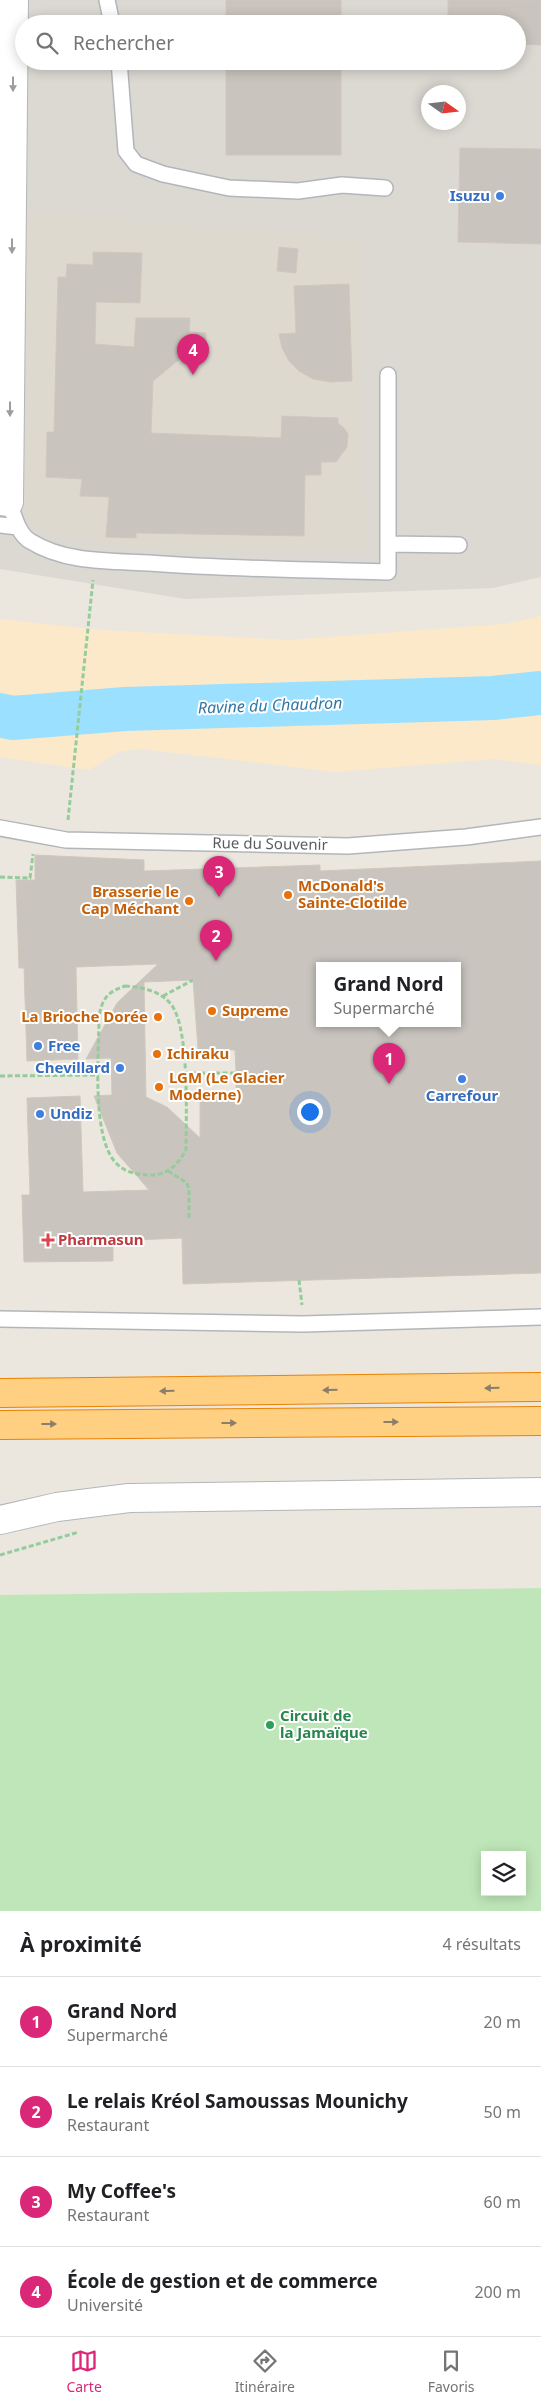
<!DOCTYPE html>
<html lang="fr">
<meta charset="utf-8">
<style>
:root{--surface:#fff;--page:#f2f2f2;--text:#202124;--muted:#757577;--line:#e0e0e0;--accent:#db2777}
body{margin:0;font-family:"Noto Sans",sans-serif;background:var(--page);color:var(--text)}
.controls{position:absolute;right:15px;bottom:15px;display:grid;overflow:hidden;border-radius:0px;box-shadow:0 2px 12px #0003}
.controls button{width:45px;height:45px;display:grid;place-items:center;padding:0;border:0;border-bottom:1px solid var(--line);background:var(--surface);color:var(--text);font:25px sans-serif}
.compass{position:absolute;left:421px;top:85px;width:45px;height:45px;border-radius:50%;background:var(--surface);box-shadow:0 2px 12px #0003;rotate:104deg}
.you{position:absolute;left:309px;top:1111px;width:18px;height:18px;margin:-12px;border:4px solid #fff;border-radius:50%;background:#1a73e8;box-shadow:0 0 0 8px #1a73e833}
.badge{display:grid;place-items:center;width:32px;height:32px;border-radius:50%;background:var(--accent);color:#fff;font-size:16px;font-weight:700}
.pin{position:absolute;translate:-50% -41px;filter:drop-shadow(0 1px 2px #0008)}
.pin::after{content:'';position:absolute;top:26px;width:18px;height:15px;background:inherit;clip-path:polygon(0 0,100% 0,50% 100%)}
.popup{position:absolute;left:316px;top:962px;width:145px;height:65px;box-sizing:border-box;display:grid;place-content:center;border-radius:0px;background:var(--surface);filter:drop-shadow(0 1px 4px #0005);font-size:16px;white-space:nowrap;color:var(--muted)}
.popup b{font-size:19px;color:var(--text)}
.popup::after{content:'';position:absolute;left:50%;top:100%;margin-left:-10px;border:10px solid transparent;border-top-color:var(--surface)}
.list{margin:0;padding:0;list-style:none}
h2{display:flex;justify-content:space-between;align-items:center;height:65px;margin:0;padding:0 20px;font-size:21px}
h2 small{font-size:16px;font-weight:400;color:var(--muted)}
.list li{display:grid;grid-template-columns:32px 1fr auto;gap:15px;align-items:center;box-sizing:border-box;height:90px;padding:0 20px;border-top:1px solid var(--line)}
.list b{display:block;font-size:19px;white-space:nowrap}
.list p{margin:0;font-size:16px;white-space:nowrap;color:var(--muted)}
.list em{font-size:16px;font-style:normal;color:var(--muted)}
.icon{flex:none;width:28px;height:28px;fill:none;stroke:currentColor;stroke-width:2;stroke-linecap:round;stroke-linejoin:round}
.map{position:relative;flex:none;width:541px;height:1911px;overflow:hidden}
.search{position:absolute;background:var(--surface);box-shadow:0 2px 12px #0003;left:15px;right:15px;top:15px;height:55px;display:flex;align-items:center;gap:12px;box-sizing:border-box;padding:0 18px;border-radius:28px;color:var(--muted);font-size:19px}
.sheet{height:425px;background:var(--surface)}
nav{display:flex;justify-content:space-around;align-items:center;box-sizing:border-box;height:70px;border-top:1px solid var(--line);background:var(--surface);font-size:14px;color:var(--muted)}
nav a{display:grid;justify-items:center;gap:2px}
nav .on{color:var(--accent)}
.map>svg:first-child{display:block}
.industrial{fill:#dcd9d3;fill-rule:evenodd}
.education{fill:#ded9cf}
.green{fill:#bfe6b9;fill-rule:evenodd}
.sand{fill:#fce9ca}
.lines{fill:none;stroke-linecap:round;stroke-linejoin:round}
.river{stroke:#9be1ff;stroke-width:44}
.building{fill:#c9c4be;stroke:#d1c8bd;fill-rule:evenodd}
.lane-casing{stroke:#b2b6bb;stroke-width:18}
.street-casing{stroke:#b2b6bb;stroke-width:30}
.highway-casing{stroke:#ea8200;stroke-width:30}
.path{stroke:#94cc9c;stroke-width:3;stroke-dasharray:5 2.5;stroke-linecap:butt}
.lane{stroke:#fff;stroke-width:15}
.street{stroke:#fff;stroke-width:28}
.highway{stroke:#ffcf82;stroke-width:28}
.oneway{fill:#9b9ea0}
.oneway2{fill:#8a7f6b}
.shop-dot{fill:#3f7fe0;stroke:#fff;stroke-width:2}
.food-dot{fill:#e8710a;stroke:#fff;stroke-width:2}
.health-dot{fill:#e0444e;stroke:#fff;stroke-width:2}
.leisure-dot{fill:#2e9e5b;stroke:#fff;stroke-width:2}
.labels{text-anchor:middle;stroke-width:4;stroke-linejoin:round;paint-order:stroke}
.shop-label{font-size:15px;font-weight:bold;fill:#366cbe;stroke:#fff;text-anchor:end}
.street-label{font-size:15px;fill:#585d61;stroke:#fff}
.food-label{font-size:15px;font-weight:bold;fill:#c56008;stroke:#fff;text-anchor:start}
.health-label{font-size:15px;font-weight:bold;fill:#be3a42;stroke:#fff;text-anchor:start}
.leisure-label{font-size:15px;font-weight:bold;fill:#27864d;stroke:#fff;text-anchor:start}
.water-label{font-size:16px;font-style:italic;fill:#3177a3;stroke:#fff}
</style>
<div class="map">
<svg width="541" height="1911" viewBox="0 0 541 1911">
<rect width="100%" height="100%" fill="#ece7de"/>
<!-- industrial -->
<path class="industrial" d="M 0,0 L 541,0 L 541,577 L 493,588 L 185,599 L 0,569 ZM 24,24 L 517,24 L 517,61 L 24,61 ZM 428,92 L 458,92 L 458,122 L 428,122 Z"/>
<!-- education -->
<path class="education" d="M 28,213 L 359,240 L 366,550 L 141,550 L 40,532 L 20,510 Z"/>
<!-- green -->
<path class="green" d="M 541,1588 L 541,1911 L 0,1911 L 0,1595 ZM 485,1855 L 522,1855 L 522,1892 L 485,1892 Z"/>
<!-- sand -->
<path class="sand" d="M 541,616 L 541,765 L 495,759 L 335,772 L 142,749 L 120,751 L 89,770 L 0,757 L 0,619 L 101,630 L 289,640 L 505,624 Z"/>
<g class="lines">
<!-- river -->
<path class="river" d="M 0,715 L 12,718 L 125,709 L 493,698 L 541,693"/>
</g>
<!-- building -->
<path class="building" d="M 226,0 L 341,0 L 341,24 L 226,24 Z
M 448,0 L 541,0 L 541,45 L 517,44 L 517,24 L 448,24 Z
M 226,61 L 341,61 L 341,155 L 226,155 Z
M 460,148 L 541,149 L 541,244 L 458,242 Z
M 279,247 L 298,249 L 296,273 L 277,271 Z
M 93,252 L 142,253 L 140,303 L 96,302 L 95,344 L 134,347 L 136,318 L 190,318 L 189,332 L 206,333 L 206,359 L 181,358 L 153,381 L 151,433 L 281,438 L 282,416 L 338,418 L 338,423 L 344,428 L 348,434 L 347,447 L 336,462 L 321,462 L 321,475 L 305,475 L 304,536 L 136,533 L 136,538 L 106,537 L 109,497 L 80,496 L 82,479 L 46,477 L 47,432 L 54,432 L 58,277 L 66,277 L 67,264 L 93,265 Z
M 349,284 L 352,381 L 331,382 L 313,379 L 299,371 L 289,361 L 282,348 L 279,334 L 296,333 L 294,286 Z
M 35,855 L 144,860 L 144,871 L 320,865 L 320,871 L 541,861 L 541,1273 L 183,1284 L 182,1238 L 113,1241 L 113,1261 L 24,1262 L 22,1195 L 30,1195 L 27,1098 L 80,1096 L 83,1192 L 149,1190 L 117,1153 L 94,1096 L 112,1095 L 111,1058 L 86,1059 L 117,1003 L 158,964 L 76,967 L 78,1059 L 27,1061 L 24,968 L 19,968 L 16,880 L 35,880 ZM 320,965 L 458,965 L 458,1023 L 320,1023 ZM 193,980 L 198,1049 L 235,1050 L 236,1073 L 236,1097 L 200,1097 L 200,1138 L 167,1107 L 146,1097 L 144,982 Z"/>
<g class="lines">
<!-- lane casing -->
<g class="lane-casing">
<path id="lane" d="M 107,0 L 112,24
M 119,61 L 126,151 L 136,164 L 163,174 L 229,188 L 298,191 L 342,185 L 385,188
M 9,502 C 14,515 18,534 30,541 C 65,563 110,561 149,563 C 229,569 308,570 388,572 L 388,375
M 0,525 L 18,527
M 388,544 L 459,545
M 0,828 L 66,840 L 348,846 L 466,837 L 541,827
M 0,1319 L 303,1324 L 541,1317"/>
</g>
<!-- street casing -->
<g class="street-casing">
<path id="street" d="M 0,501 L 9,502 L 14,0
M 0,1520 L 57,1507 L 129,1498 L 541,1492"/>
</g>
<!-- highway casing -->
<g class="highway-casing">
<path id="highway" d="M 0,1393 L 541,1387
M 0,1425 L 541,1421"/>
</g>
<!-- path -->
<path class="path" d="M 68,820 L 93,580
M 0,877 L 30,878 L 33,854
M 125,986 C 141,987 158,990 170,1003 C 190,1025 186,1117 186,1149 C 180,1163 168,1175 152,1175 C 139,1175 125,1173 116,1163 C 91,1137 99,1053 99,1017 C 102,999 107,992 125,986 Z
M 163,996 L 193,980
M 185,1073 L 236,1073
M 0,1076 L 99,1075
M 168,1171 L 187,1183 L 189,1190 L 189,1218
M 299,1280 L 302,1305
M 0,1555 L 79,1532"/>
<!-- lane -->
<use href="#lane" class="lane"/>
<!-- street -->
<use href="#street" class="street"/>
<!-- highway -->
<use href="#highway" class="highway"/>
</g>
<!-- one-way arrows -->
<defs><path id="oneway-solid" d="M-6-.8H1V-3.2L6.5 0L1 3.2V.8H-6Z" transform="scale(1.25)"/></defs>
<g class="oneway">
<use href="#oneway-solid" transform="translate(13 84) rotate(90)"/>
<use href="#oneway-solid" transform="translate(12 246) rotate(90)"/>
<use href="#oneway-solid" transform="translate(10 409) rotate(90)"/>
</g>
<g class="oneway2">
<use href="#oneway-solid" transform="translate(492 1388) rotate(179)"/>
<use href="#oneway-solid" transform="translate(330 1390) rotate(179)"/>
<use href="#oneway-solid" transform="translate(167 1391) rotate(179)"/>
<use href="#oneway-solid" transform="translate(391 1422)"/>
<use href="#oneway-solid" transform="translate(229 1423)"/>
<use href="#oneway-solid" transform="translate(49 1424)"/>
</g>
<!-- markers -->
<g class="shop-dot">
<circle cx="500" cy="196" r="5"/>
<circle cx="38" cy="1046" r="5"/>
<circle cx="120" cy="1068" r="5"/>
<circle cx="462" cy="1079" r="5"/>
<circle cx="40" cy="1114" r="5"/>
</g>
<g class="food-dot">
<circle cx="288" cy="895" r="5"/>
<circle cx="189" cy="901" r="5"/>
<circle cx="212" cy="1011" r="5"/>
<circle cx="158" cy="1017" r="5"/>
<circle cx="157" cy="1054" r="5"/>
<circle cx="159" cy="1087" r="5"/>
</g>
<path class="health-dot" d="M45.5 1232.5h5v5h5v5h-5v5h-5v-5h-5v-5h5z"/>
<circle class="leisure-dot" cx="270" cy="1725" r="5"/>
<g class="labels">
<!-- shop labels -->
<g class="shop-label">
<text x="490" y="201">Isuzu</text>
<text x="48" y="1051" text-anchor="start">Free</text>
<text x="110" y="1073">Chevillard</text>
<text x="462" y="1101" text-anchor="middle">Carrefour</text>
<text x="50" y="1119" text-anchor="start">Undiz</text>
</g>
<!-- street labels -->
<g class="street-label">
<text transform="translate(270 844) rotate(1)" y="5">Rue du Souvenir</text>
</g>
<!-- food labels -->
<g class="food-label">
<text x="298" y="891">McDonald's<tspan x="298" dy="17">Sainte-Clotilde</tspan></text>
<text x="179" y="897" text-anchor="end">Brasserie le<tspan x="179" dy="17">Cap Méchant</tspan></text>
<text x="222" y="1016">Supreme</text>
<text x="148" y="1022" text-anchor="end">La Brioche Dorée</text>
<text x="167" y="1059">Ichiraku</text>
<text x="169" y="1083">LGM (Le Glacier<tspan x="169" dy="17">Moderne)</tspan></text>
</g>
<!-- health labels -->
<g class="health-label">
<text x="58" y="1245">Pharmasun</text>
</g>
<!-- leisure labels -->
<g class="leisure-label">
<text x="280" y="1721">Circuit de<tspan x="280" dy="17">la Jamaïque</tspan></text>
</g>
<!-- water labels -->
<g class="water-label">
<text transform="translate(270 705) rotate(-2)" y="6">Ravine du Chaudron</text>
</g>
</g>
</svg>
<div class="controls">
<button><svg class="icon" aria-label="layers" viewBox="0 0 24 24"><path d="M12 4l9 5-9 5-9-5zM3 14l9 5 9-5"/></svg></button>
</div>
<svg class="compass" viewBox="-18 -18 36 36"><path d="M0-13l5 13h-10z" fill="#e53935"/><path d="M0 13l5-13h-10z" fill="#757577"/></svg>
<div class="you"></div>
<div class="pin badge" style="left:389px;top:1084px">1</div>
<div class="popup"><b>Grand Nord</b>Supermarché</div>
<div class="pin badge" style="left:216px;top:961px">2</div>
<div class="pin badge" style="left:219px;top:897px">3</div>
<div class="pin badge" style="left:193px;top:375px">4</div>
<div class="search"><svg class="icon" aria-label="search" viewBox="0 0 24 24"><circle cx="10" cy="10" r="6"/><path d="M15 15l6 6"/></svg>Rechercher</div>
</div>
<section class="sheet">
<h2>À proximité<small>4 résultats</small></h2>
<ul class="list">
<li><span class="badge">1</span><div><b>Grand Nord</b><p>Supermarché</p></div><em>20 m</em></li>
<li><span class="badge">2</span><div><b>Le relais Kréol Samoussas Mounichy</b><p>Restaurant</p></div><em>50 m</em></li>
<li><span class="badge">3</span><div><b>My Coffee's</b><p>Restaurant</p></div><em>60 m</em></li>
<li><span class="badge">4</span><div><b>École de gestion et de commerce</b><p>Université</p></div><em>200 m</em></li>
</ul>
</section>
<nav>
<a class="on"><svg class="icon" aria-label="map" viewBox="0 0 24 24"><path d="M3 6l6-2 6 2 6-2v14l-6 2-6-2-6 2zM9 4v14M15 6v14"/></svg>Carte</a>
<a><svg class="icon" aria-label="directions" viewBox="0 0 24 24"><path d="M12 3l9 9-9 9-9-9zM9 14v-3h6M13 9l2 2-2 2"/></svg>Itinéraire</a>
<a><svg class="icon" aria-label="saved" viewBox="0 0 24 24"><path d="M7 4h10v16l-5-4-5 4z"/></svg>Favoris</a>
</nav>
